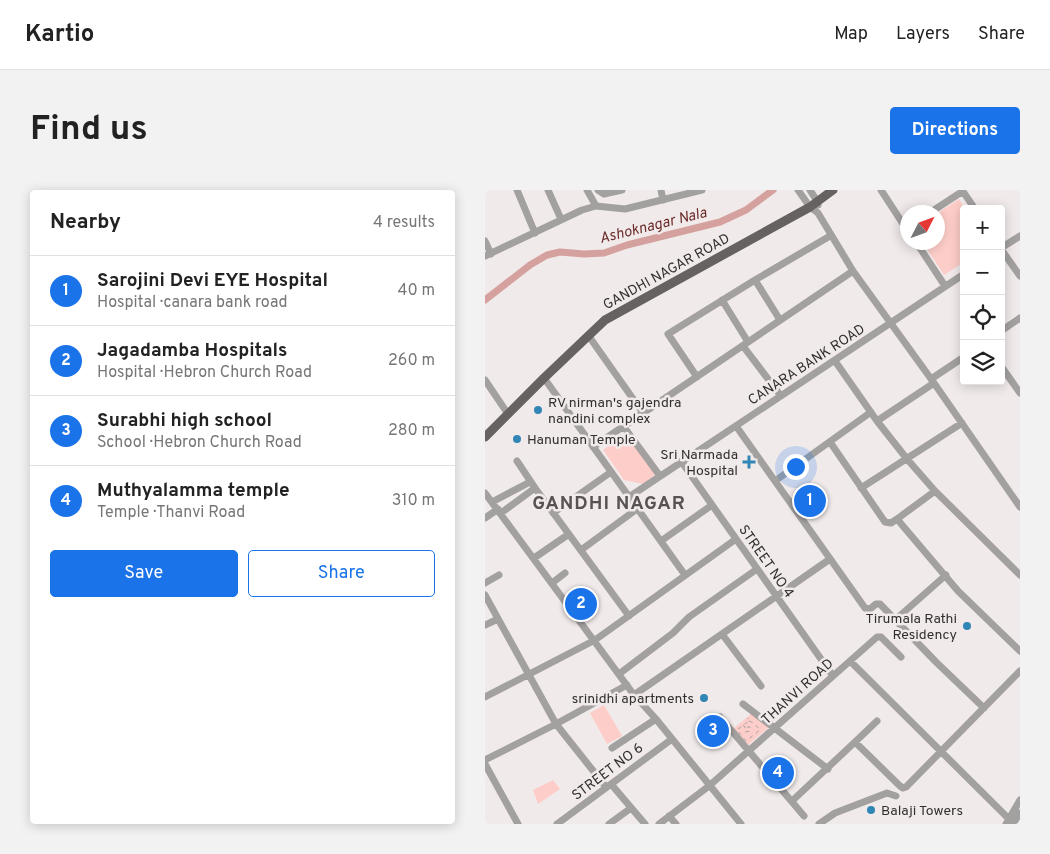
<!DOCTYPE html>
<meta charset="utf-8">
<style>
:root{--surface:#fff;--page:#f2f2f2;--text:#222;--muted:#767676;--line:#e0e0e0;--accent:#1a73e8}
body{margin:0;font-family:Overpass,sans-serif;background:var(--page);color:var(--text)}
.controls{position:absolute;right:15px;top:15px;display:grid;overflow:hidden;border-radius:5px;box-shadow:0 2px 12px #0003}
.controls button{width:45px;height:45px;display:grid;place-items:center;padding:0;border:0;border-bottom:1px solid var(--line);background:var(--surface);color:var(--text);font:25px sans-serif}
.compass{position:absolute;left:415px;top:15px;width:45px;height:45px;border-radius:50%;background:var(--surface);box-shadow:0 2px 12px #0003;rotate:48deg}
.you{position:absolute;left:310px;top:276px;width:18px;height:18px;margin:-12px;border:4px solid #fff;border-radius:50%;background:#1a73e8;box-shadow:0 0 0 8px #1a73e833}
.badge{display:grid;place-items:center;width:32px;height:32px;border-radius:50%;background:var(--accent);color:#fff;font-size:16px;font-weight:700}
.pin{position:absolute;translate:-50% -50%;border:2px solid #fff;box-shadow:0 1px 5px #0006}
.list{margin:0;padding:0;list-style:none}
h2{display:flex;justify-content:space-between;align-items:center;height:65px;margin:0;padding:0 20px;font-size:21px}
h2 small{font-size:16px;font-weight:400;color:var(--muted)}
.list li{display:grid;grid-template-columns:32px 1fr auto;gap:15px;align-items:center;box-sizing:border-box;height:70px;padding:0 20px;border-top:1px solid var(--line)}
.list b{display:block;font-size:19px;white-space:nowrap}
.list p{margin:0;font-size:16px;white-space:nowrap;color:var(--muted)}
.list em{font-size:16px;font-style:normal;color:var(--muted)}
.actions{display:flex;gap:10px;padding:15px 20px}
.actions a{flex:1;padding:11px 0;border:1px solid var(--accent);border-radius:5px;text-align:center;font-size:18px;color:var(--accent)}
.actions .main{background:var(--accent);color:#fff}
.icon{flex:none;width:28px;height:28px;fill:none;stroke:currentColor;stroke-width:2;stroke-linecap:round;stroke-linejoin:round}
.map{position:relative;flex:none;width:535px;height:634px;overflow:hidden;border-radius:5px}
header{display:flex;align-items:center;gap:30px;box-sizing:border-box;height:70px;padding:0 25px;background:var(--surface);border-bottom:1px solid var(--line)}
header strong{font-size:24px}
nav{display:flex;gap:28px;margin-inline-start:auto;font-size:18px}
.intro{display:flex;align-items:center;justify-content:space-between;box-sizing:border-box;height:120px;padding:0 30px}
h1{margin:0;font-size:35px}
.button{padding:12px 22px;border-radius:5px;background:var(--accent);color:#fff;font-size:18px;font-weight:700}
main{display:flex;gap:30px;padding:0 30px}
aside{flex:1;background:var(--surface);border-radius:5px;box-shadow:0 2px 12px #0003}
.map>svg:first-child{display:block}
.green{fill:#fdcdc9}
.lines{fill:none;stroke-linecap:round;stroke-linejoin:round}
.canal{stroke:#d5a19e;stroke-width:7}
.path{stroke:#a9a4a4;stroke-width:1;stroke-dasharray:4 4;stroke-linecap:butt}
.minor{stroke:#a3a0a0;stroke-width:7}
.major{stroke:#676262;stroke-width:9}
.poi-dot{fill:#3186b5;stroke:#f1eaea;stroke-width:2}
.labels{text-anchor:middle;stroke-width:5;stroke-linejoin:round;paint-order:stroke}
.street-label{font-size:14px;fill:#312f2f;stroke:#f1eaea}
.poi-label{font-size:14px;fill:#312f2f;stroke:#f1eaea;text-anchor:start}
.water-label{font-size:15px;font-style:italic;fill:#6e2d2d;stroke:#f1eaea}
.district-label{font-size:19px;font-weight:bold;letter-spacing:1px;fill:#585352;stroke:#f1eaea}
</style>
<header>
<strong>Kartio</strong>
<nav><a>Map</a><a>Layers</a><a>Share</a></nav>
</header>
<div class="intro"><h1>Find us</h1><a class="button">Directions</a></div>
<main>
<aside>
<h2>Nearby<small>4 results</small></h2>
<ul class="list">
<li><span class="badge">1</span><div><b>Sarojini Devi EYE Hospital</b><p>Hospital · canara bank road</p></div><em>40 m</em></li>
<li><span class="badge">2</span><div><b>Jagadamba Hospitals</b><p>Hospital · Hebron Church Road</p></div><em>260 m</em></li>
<li><span class="badge">3</span><div><b>Surabhi high school</b><p>School · Hebron Church Road</p></div><em>280 m</em></li>
<li><span class="badge">4</span><div><b>Muthyalamma temple</b><p>Temple · Thanvi Road</p></div><em>310 m</em></li>
</ul>
<div class="actions"><a class="main">Save</a><a>Share</a></div>
</aside>
<div class="map">
<svg width="535" height="634" viewBox="0 0 535 634">
<rect width="100%" height="100%" fill="#f1eaea"/>
<!-- green -->
<path class="green" d="M 474,9 L 480,19 L 479,19 L 479,72 L 459,85 L 438,53 L 452,52 L 453,23 Z
M 141,244 L 171,284 L 158,294 L 139,290 L 118,260 Z
M 119,515 L 137,546 L 122,554 L 105,523 Z
M 266,524 L 284,537 L 262,556 L 248,539 Z
M 68,590 L 75,599 L 53,614 L 48,600 Z"/>
<g class="lines">
<!-- canal -->
<path class="canal" d="M 0,110 L 45,75 L 62,65 L 75,62 L 99,64 L 119,63 L 142,55 L 235,32 L 261,20 L 288,0"/>
<!-- path -->
<path class="path" d="M 263,529 L 263,528
M 264,531 L 269,533 L 275,540 L 261,551 L 252,540 Z
M 258,535 L 260,537 L 260,542 L 265,541 L 265,537 L 260,537"/>
<!-- minor -->
<path class="minor" d="M 32,0 L 50,43
M 63,0 L 76,29
M 102,0 L 111,16
M 113,0 L 119,4 L 137,0
M 176,0 L 178,10
M 313,0 L 325,17 L 333,23 L 368,81 L 449,193 L 535,317
M 325,0 L 332,11 L 333,15
M 396,0 L 422,40
M 477,0 L 490,19
M 446,22 L 478,1
M 0,51 L 6,64
M 431,52 L 460,96
M 516,58 L 535,46
M 516,59 L 535,86
M 0,66 L 97,20 L 111,16 L 140,19 L 217,0
M 270,90 L 295,130
M 237,110 L 263,152
M 516,141 L 535,128
M 103,145 L 158,223
M 258,156 L 296,206
M 350,171 L 392,231 L 422,269 L 450,301 L 535,385
M 516,176 L 535,203
M 212,187 L 183,144 L 270,90 L 345,46
M 59,188 L 200,385
M 446,189 L 479,167
M 0,190 L 23,224
M 392,231 L 449,193
M 251,236 L 380,418 L 385,419 L 391,414 L 395,414 L 451,472 L 499,518
M 139,237 L 175,286
M 345,252 L 400,332 L 406,333 L 412,329 L 473,401 L 535,461
M 108,257 L 368,81
M 32,271 L 50,298 L 144,426
M 196,271 L 348,486
M 290,291 L 386,222
M 376,298 L 477,233
M 0,303 L 149,505 L 171,529 L 256,634
M 144,307 L 479,84
M 7,312 L 45,292
M 16,323 L 50,298
M 68,323 L 126,282
M 0,328 L 13,319
M 412,329 L 450,301
M 176,351 L 227,315
M 96,360 L 152,319
M 49,368 L 84,344
M 0,393 L 14,385
M 67,393 L 80,383
M 0,405 L 71,534 L 121,597
M 410,430 L 461,385
M 0,435 L 13,429
M 237,444 L 276,496
M 365,471 L 524,629
M 134,484 L 188,443 L 204,427 L 272,379
M 149,505 L 345,369
M 0,507 L 110,450 L 251,349
M 258,514 L 343,579
M 235,527 L 319,626
M 370,552 L 392,531
M 127,558 L 171,529
M 0,570 L 71,534 L 142,495
M 0,574 L 33,634
M 126,594 L 160,634
M 307,611 L 370,552 L 415,596 L 418,598 L 421,597 L 535,481
M 184,626 L 191,634
M 72,634 L 187,549
M 124,634 L 146,618
M 174,634 L 224,596 L 392,447 L 396,447 L 416,467
M 334,634 L 350,623 L 402,603 L 411,606
M 521,634 L 535,610
M 528,634 L 535,623"/>
<!-- major -->
<path class="major" d="M 0,247 L 59,188 L 120,130 L 325,17 L 348,0"/>
</g>
<!-- markers -->
<g class="poi-dot">
<circle cx="53" cy="220" r="5"/>
<circle cx="32" cy="249" r="5"/>
<path d="M261.5 264.5h5v5h5v5h-5v5h-5v-5h-5v-5h5z"/>
<circle cx="482" cy="436" r="5"/>
<circle cx="219" cy="508" r="5"/>
<circle cx="386" cy="620" r="5"/>
</g>
<g class="labels">
<!-- street labels -->
<g class="street-label">
<text transform="translate(181 81) rotate(-29)" y="5">GANDHI NAGAR ROAD</text>
<text transform="translate(321 174) rotate(-33)" y="5">CANARA BANK ROAD</text>
<text transform="translate(282 371) rotate(55)" y="5">STREET NO 4</text>
<text transform="translate(312 501) rotate(-42)" y="5">THANVI ROAD</text>
<text transform="translate(122 581) rotate(-37)" y="5">STREET NO 6</text>
</g>
<!-- poi labels -->
<g class="poi-label">
<text x="63" y="217">RV nirman's gajendra<tspan x="63" dy="16">nandini complex</tspan></text>
<text x="42" y="254">Hanuman Temple</text>
<text x="253" y="269" text-anchor="end">Sri Narmada<tspan x="253" dy="16">Hospital</tspan></text>
<text x="472" y="433" text-anchor="end">Tirumala Rathi<tspan x="472" dy="16">Residency</tspan></text>
<text x="209" y="513" text-anchor="end">srinidhi apartments</text>
<text x="396" y="625">Balaji Towers</text>
</g>
<!-- water labels -->
<g class="water-label">
<text transform="translate(168 35) rotate(-14)" y="5">Ashoknagar Nala</text>
</g>
<!-- district labels -->
<g class="district-label">
<text x="124" y="319">GANDHI NAGAR</text>
</g>
</g>
</svg>
<div class="controls">
<button>+</button>
<button>−</button>
<button><svg class="icon" aria-label="locate" viewBox="0 0 24 24"><circle cx="12" cy="12" r="6"/><path d="M12 2v4M12 18v4M2 12h4M18 12h4"/></svg></button>
<button><svg class="icon" aria-label="layers" viewBox="0 0 24 24"><path d="M12 4l9 5-9 5-9-5zM3 14l9 5 9-5"/></svg></button>
</div>
<svg class="compass" viewBox="-18 -18 36 36"><path d="M0-13l5 13h-10z" fill="#e53935"/><path d="M0 13l5-13h-10z" fill="#767676"/></svg>
<div class="you"></div>
<div class="pin badge" style="left:325px;top:311px">1</div>
<div class="pin badge" style="left:96px;top:414px">2</div>
<div class="pin badge" style="left:228px;top:541px">3</div>
<div class="pin badge" style="left:293px;top:583px">4</div>
</div>
</main>
